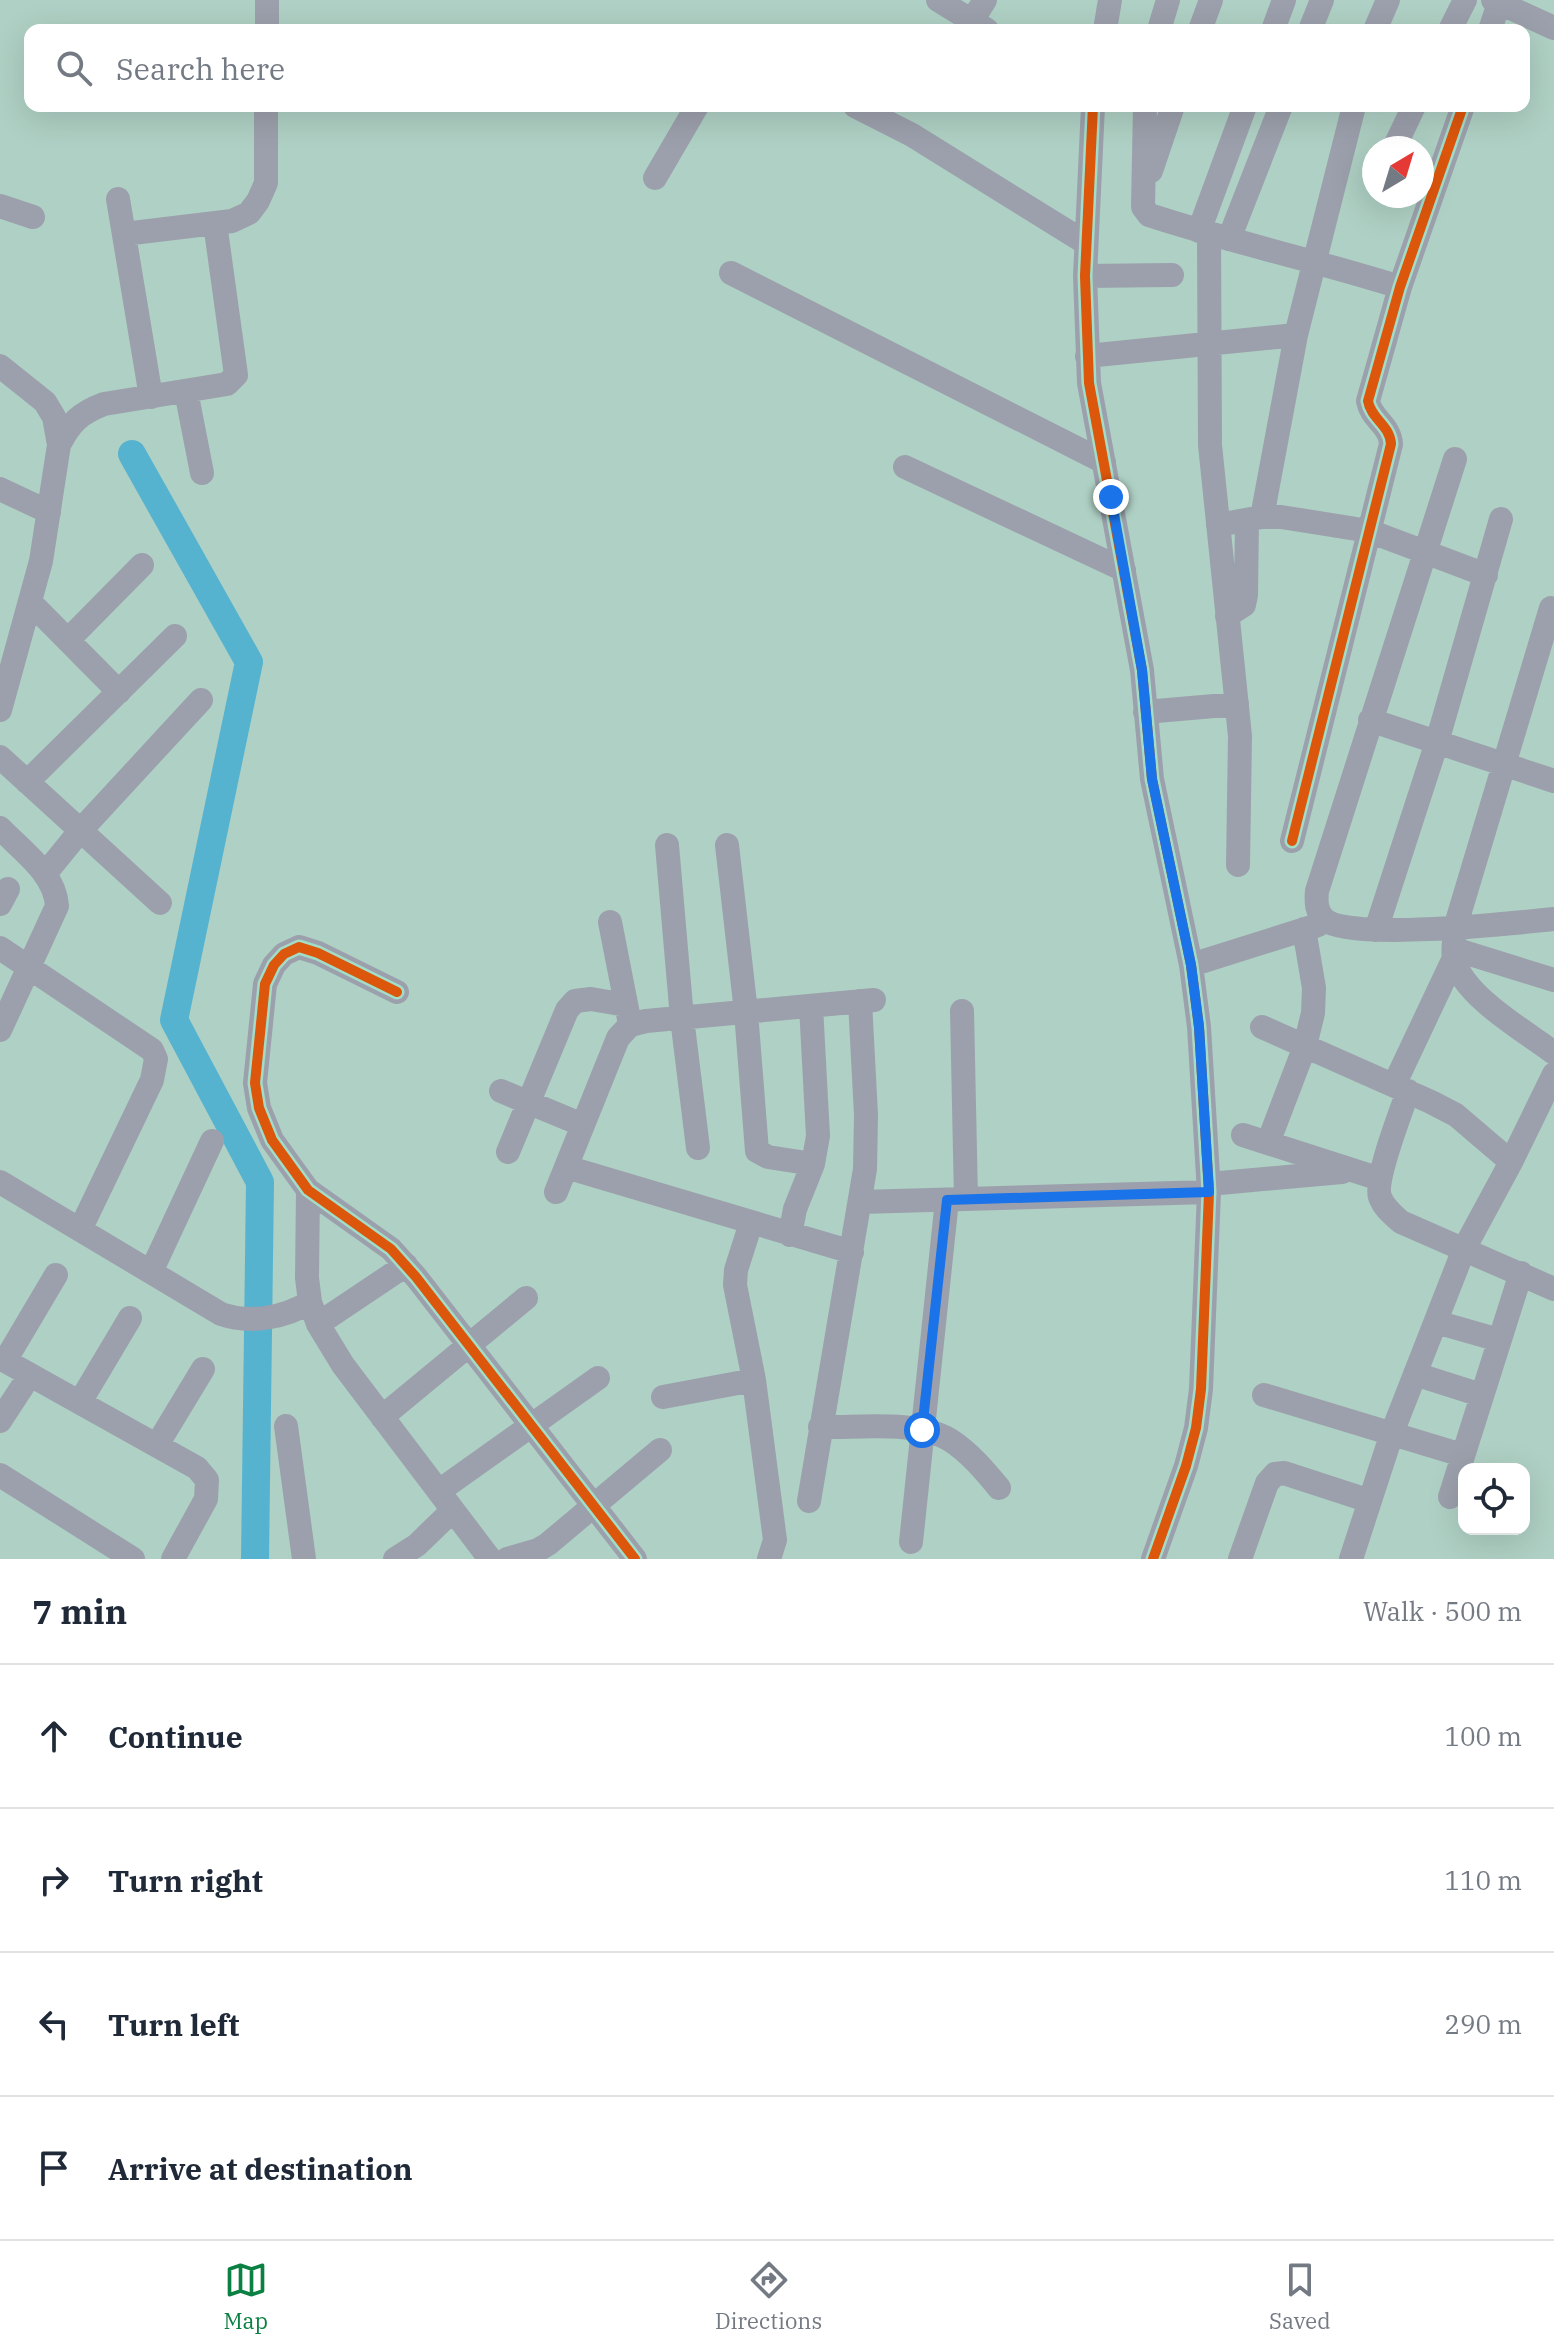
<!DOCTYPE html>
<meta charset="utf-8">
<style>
:root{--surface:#fff;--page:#f2f2f3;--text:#1f2937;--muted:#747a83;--line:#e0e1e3;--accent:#0b8043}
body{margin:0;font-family:"IBM Plex Serif",serif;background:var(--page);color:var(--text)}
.controls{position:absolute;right:24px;bottom:24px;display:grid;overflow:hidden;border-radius:16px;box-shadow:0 8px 32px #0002}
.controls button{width:72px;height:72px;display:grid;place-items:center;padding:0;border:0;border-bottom:2px solid var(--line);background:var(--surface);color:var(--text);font:40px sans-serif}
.compass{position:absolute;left:1362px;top:136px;width:72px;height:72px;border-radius:50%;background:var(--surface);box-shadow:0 8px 32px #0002;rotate:38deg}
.stop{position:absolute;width:24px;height:24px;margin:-18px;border:6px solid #1a73e8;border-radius:50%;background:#fff}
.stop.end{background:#1a73e8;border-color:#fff;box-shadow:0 2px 8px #0008}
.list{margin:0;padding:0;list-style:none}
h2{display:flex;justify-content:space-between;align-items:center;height:104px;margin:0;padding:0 32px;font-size:34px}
h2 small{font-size:26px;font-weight:400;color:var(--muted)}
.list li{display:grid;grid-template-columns:52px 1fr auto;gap:24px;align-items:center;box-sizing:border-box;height:144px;padding:0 32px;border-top:2px solid var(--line)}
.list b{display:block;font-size:30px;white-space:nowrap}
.list em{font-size:26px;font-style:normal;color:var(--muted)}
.icon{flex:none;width:44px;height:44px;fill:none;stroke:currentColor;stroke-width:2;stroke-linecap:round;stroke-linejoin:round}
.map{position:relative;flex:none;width:1554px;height:1559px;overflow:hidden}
.search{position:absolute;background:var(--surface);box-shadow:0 8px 32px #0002;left:24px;right:24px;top:24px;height:88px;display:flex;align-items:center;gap:20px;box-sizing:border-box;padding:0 28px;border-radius:16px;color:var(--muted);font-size:30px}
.sheet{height:680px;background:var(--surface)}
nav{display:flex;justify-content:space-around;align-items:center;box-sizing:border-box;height:112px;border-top:2px solid var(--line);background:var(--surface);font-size:22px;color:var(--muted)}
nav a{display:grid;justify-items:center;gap:4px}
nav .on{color:var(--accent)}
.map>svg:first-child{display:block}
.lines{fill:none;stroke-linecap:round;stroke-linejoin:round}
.river{stroke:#55b3d0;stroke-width:28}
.minor{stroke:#9ca0ac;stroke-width:24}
.cycleway-casing{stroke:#a2ddc7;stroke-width:15}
.cycleway{stroke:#dc560c;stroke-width:10}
.route{stroke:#1a73e8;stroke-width:10}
</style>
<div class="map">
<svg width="1554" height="1559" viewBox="0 0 1554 1559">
<rect width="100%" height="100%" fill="#afd0c4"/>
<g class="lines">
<!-- river -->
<path class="river" d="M 132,454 L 249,662 L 174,1020 L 260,1182 L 255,1559"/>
<!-- minor -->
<path class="minor" d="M 938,0 L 987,30
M 1493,0 L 1554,28
M 267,30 L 267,0
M 966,30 L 985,0
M 1105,30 L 1110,0
M 1159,30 L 1168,0
M 1200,30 L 1211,0
M 1273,30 L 1284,0
M 1310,30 L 1322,0
M 1375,30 L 1388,0
M 1450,30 L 1465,0
M 1490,30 L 1499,3
M 855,106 L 912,135 L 1086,243
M 1093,106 L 1085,276 L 1089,383 L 1142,670 L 1152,779 L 1191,965 L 1199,1027 L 1209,1192 L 1201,1389 L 1196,1428 L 1186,1466 L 1153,1559
M 1145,106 L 1143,207 L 1149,215 C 1232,242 1317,261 1400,287
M 1394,148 L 1414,106
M 1151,171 L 1173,106
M 655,178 L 697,106
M 118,199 L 151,397
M 0,206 L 33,217
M 1199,231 L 1245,106
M 124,234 L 232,221 L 249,213 L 258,201 L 266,183 L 266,106
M 1209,234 L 1210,445 L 1240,736 L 1238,865
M 1229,239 L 1281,106
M 731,273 L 1104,462
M 1085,276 L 1172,275
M 1087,356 L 1296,335
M 0,366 L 45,402 L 54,417 L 59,445 L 41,561 L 0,710
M 186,391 L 202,473
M 59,445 C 70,423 80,413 104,404 L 227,384 L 236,375 L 215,223
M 1455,459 L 1317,891 C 1316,902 1316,912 1325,920 C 1350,941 1515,923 1554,919
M 905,467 L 1124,570
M 0,489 L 49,512
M 1262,517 L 1296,335 L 1354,106
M 1218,525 L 1262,517 L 1281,517 L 1369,531 L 1486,575
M 30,602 L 119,692
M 1551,608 L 1455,928 C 1455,937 1452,950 1454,959 C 1463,996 1525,1031 1554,1053
M 1227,616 L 1244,605 L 1246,595 L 1247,520
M 68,640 L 142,565
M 1145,712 L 1237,704
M 1370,720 L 1554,781
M 0,757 L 160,903
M 27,782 L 175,636
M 0,828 C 22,851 55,873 57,906 L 0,1030
M 1292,841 L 1391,444 C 1390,425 1371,419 1368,401 L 1400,287 L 1463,106
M 667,845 L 682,1018 L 698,1148
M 727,845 L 746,1012 L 757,1151 L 768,1157 L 813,1164
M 45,874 L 80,831 L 201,700
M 0,904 L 8,889
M 610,922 L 629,1019
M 1376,930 L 1437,742 L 1501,519
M 0,948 L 152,1050 L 156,1059 L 152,1080 L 80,1230
M 1454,949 L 1554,980
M 1191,965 L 1318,925
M 397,992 L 318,953 L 299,947 L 284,954 L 274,965 L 265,984 L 255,1083 L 259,1108 L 272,1140 L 308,1190 L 391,1249 L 416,1277 L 635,1559
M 962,1011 L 966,1199
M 1262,1027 L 1431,1102 L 1456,1115 L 1511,1162
M 1394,1085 L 1454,958
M 501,1091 L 583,1125
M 1408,1091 C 1401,1112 1374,1180 1380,1197 C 1384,1208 1393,1215 1401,1222 L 1554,1289
M 1243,1135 L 1380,1179
M 1268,1143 L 1305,1046 L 1313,1013 L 1314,988 L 1304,929
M 508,1152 L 567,1010 L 575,1001 L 591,999 L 626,1005
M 566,1167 L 852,1252
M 0,1182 L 221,1314 C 250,1324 284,1318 310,1302
M 1209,1184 L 1342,1172
M 308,1190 L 307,1278 L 310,1302 L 318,1324 L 343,1365 L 490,1559
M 556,1192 L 618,1038 L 630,1025 L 646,1021 L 874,1000
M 860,1202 L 1209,1192
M 751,1223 L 736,1270 L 735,1285 L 754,1380 L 775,1540 L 769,1559
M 790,1235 L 795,1209 L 813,1164 L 818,1136 L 811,1006
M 151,1272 L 212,1141
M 1436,1322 L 1499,1340
M 318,1324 L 406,1265
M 0,1358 L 197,1468 L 207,1480 L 206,1499 L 173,1559
M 5,1361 L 56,1275
M 1415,1374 L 1481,1395
M 1264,1395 L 1462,1455
M 663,1397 L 754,1380
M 80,1402 L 130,1318
M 382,1417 L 526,1298
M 0,1421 L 30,1375
M 286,1426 L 304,1559
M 820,1427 C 858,1428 917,1420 950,1440 C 969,1452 985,1471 999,1488
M 157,1445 L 203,1369
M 0,1475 L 133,1559
M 439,1491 L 598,1378
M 1450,1497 L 1521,1273
M 809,1501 L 865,1169 L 866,1115 L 860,1001
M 911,1542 L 947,1200
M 395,1559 L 417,1545 L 453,1510
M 507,1559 L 538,1550 L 548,1544 L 660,1450
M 1240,1559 L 1267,1483 L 1275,1474 L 1284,1473 L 1370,1501
M 1351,1559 L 1392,1433 L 1464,1249 L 1511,1162 L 1554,1074"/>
<!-- cycleway casing -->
<g class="cycleway-casing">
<path id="cycleway" d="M 1093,106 L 1085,276 L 1089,383 L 1142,670 L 1152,779 L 1191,965 L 1199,1027 L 1209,1192 L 1201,1389 L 1196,1428 L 1186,1466 L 1153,1559
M 1292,841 L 1391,444 C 1390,425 1371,419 1368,401 L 1400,287 L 1463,106
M 397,992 L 318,953 L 299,947 L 284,954 L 274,965 L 265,984 L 255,1083 L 259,1108 L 272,1140 L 308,1190 L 391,1249 L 416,1277 L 635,1559"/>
</g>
<!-- cycleway -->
<use href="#cycleway" class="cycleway"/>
</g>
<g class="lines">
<!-- route -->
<path class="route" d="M 922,1430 L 947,1200 L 1209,1192 L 1199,1027 L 1191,965 L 1152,779 L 1142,670 L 1111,497"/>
</g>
</svg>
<div class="controls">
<button><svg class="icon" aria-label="locate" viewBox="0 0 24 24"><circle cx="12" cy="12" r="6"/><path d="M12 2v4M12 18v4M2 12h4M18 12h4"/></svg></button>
</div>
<svg class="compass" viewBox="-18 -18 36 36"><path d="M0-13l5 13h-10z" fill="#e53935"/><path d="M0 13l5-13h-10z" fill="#747a83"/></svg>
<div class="stop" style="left:922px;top:1430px"></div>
<div class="stop end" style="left:1111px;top:497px"></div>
<div class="search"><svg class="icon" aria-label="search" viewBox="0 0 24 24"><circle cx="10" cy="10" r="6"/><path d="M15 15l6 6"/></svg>Search here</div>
</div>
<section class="sheet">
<h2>7 min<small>Walk · 500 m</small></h2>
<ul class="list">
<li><svg class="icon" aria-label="ahead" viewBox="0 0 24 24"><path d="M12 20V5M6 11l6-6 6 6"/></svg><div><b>Continue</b></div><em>100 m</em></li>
<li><svg class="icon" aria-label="right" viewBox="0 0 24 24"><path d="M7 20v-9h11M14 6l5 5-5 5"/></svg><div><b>Turn right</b></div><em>110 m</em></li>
<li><svg class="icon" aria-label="left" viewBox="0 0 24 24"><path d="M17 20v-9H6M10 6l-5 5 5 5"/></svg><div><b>Turn left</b></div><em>290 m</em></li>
<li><svg class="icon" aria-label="arrive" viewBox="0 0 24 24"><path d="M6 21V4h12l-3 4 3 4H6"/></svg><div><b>Arrive at destination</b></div></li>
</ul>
</section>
<nav>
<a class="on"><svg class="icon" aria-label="map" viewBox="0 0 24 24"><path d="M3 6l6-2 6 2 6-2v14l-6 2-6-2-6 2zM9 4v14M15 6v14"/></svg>Map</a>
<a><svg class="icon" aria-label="directions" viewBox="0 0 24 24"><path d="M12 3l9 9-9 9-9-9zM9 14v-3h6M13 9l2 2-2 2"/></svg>Directions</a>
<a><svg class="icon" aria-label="saved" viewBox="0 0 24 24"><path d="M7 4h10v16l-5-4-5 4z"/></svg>Saved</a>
</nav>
